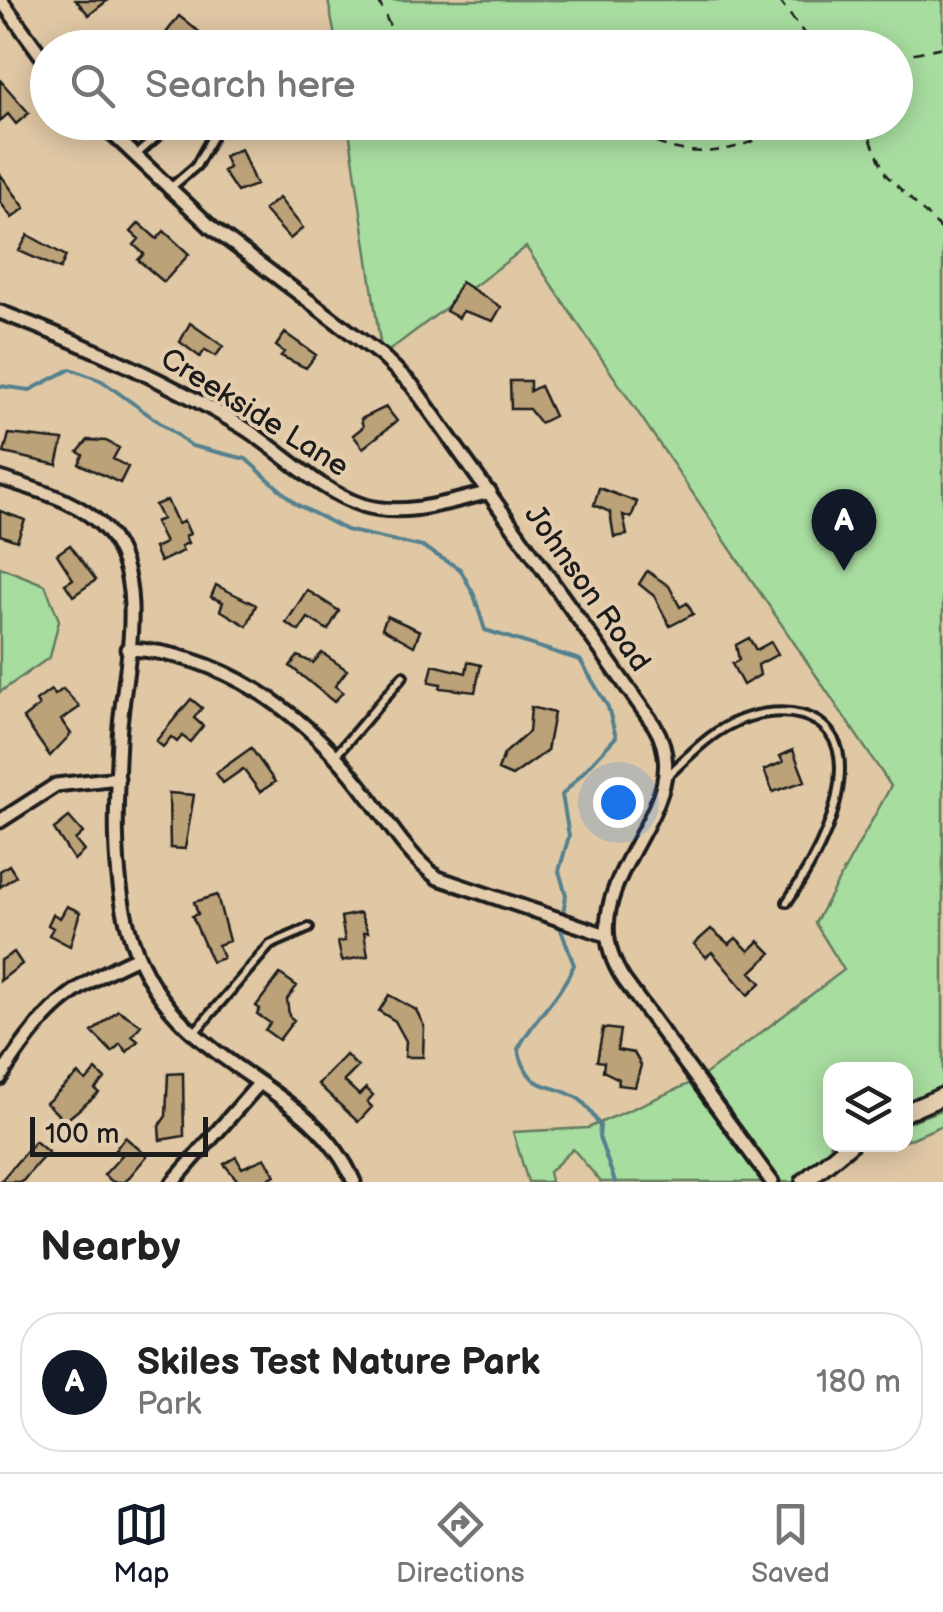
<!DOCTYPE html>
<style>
:root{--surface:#fff;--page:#f6f6f6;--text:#222;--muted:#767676;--line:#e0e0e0;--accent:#111827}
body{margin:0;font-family:"Balsamiq Sans",sans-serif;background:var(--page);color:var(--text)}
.controls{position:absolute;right:30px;bottom:30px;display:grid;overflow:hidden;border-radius:20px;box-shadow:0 5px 25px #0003}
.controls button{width:90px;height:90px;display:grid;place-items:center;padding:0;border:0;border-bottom:2px solid var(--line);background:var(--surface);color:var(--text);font:50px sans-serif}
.scale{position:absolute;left:30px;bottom:25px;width:178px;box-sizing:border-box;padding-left:10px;border:5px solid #1c1c1c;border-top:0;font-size:28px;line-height:35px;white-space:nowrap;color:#1c1c1c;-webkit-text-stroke:8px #e4cdad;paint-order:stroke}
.you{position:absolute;left:618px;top:802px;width:35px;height:35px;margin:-25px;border:8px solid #fff;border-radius:50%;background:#1a73e8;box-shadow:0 0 0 15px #1a73e833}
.badge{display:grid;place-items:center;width:65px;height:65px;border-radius:50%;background:var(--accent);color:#fff;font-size:32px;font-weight:700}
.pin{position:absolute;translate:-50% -82px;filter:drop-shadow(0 2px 5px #0008)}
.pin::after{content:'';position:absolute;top:52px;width:35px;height:30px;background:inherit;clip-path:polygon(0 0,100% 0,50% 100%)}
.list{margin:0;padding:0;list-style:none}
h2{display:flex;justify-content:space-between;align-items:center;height:130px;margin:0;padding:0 40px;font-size:42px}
h2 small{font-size:32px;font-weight:400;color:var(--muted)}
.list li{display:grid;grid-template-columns:65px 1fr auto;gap:30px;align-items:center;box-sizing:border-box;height:140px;margin:0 20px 20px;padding:0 20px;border:2px solid var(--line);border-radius:40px}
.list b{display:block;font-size:38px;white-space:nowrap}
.list p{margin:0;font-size:32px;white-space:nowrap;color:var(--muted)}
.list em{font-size:32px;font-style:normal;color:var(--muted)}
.icon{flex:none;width:55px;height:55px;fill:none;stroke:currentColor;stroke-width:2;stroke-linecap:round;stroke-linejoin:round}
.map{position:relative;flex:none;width:943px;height:1182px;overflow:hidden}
.search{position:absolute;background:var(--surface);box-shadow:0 5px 25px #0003;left:30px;right:30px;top:30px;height:110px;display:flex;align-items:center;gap:25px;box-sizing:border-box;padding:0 35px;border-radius:55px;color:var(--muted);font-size:38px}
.sheet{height:290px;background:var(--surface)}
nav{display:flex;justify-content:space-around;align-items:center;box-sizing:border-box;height:140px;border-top:2px solid var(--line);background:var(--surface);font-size:28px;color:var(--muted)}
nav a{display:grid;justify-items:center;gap:5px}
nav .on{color:var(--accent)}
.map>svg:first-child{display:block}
.green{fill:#a8dda0;stroke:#627c5e;stroke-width:2.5}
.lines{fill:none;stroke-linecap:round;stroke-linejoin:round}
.stream{stroke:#54818e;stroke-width:4}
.building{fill:#bba279;stroke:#1c1c1c;stroke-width:2.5}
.lane-casing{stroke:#1c1c1c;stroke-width:14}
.street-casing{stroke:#1c1c1c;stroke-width:19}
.secondary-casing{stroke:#1c1c1c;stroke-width:22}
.path{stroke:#1c1c1c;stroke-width:2.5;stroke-dasharray:10 8;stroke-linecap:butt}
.lane{stroke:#e4cdad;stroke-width:6}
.street{stroke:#e4cdad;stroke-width:11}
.secondary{stroke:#e4cdad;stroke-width:15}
.labels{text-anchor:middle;stroke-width:8;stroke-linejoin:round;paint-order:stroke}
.street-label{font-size:30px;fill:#1c1c1c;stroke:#e4cdad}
</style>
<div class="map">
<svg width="943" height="1182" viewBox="0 0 943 1182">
<rect width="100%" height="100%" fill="#e0c8a5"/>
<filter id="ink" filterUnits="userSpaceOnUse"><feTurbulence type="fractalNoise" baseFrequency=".01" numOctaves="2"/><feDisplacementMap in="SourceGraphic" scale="20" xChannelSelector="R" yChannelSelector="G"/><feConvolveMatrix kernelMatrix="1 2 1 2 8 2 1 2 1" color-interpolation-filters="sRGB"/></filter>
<g filter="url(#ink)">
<!-- green -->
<path class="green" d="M 328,0 L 943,0 L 943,1098 L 906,1117 L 906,1070 L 830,1070 L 830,1144 L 850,1145 L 808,1182 L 601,1182 L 573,1149 L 549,1172 L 551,1182 L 528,1182 L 513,1132 L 588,1128 L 698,1080 L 844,970 L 815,923 L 891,786 L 526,247 L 382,356 L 348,123 L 896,122 L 896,48 L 337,47 Z
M 0,567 L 45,585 L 59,620 L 50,657 L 0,692 Z
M 943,1109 L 943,1125 L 906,1141 L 906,1123 Z"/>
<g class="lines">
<!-- stream -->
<path class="stream" d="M 0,386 L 30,390 L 71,369 L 102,381 L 192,446 L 246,459 L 296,504 L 346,530 L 423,547 L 460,569 L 474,595 L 485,630 L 580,660 L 608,707 L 616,737 L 562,795 L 569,836 L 559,871 L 566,895 L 563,913
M 560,927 L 574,965 C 557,1002 536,1015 518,1049 C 531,1096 546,1079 579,1099 C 587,1104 594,1118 600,1126 L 599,1137 L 615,1182"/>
</g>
<!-- building -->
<path class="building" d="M 76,0 L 108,0 L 89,15 Z
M 179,16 L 212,42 L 208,48 L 185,48 L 166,33 Z
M 0,80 L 29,113 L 16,124 L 8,114 L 0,121 Z
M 241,149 L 256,185 L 237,192 L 223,171 L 229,168 L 224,156 Z
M 0,174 L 25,208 L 12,218 L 0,202 Z
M 279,198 L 303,228 L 290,239 L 264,210 Z
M 139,223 L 157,239 L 164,231 L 189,254 L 164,282 L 138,260 L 144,254 L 134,245 L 139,239 L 131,232 Z
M 28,235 L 66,256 L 60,269 L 19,251 Z
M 461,282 L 501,307 L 493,321 L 463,311 L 459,318 L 446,311 Z
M 190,323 L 223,346 L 216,356 L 205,350 L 200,357 L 180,342 Z
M 285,333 L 316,355 L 306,368 L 281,356 L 284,352 L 276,346 Z
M 510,381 L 530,381 L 530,391 L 540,386 L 554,416 L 540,423 L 529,409 L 511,409 Z
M 386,407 L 397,421 L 363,448 L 353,435 L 363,427 L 361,419 Z
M 9,434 L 63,440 L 57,465 L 4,453 Z
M 88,440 L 106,441 L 119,448 L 113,459 L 128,467 L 120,483 L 79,464 L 83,455 L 78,452 Z
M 599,488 L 637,502 L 631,518 L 623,515 L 627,535 L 614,537 L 610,512 L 594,505 Z
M 167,500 L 178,524 L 184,521 L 190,534 L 185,536 L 188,543 L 181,546 L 183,551 L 160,562 L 154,548 L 165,543 L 155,522 L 162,519 L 155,505 Z
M 0,511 L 25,520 L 17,541 L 0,535 Z
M 70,545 L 96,580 L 73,596 L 65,584 L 73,579 L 57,554 Z
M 647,571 L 669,586 L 680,607 L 687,603 L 693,614 L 670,626 L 654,596 L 639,584 Z
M 216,585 L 256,605 L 247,626 L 220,610 L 223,602 L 211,597 Z
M 307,590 L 339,611 L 328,630 L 308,618 L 299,631 L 286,623 Z
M 387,616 L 420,631 L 414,646 L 382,628 Z
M 749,638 L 756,650 L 771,642 L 778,654 L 758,665 L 760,675 L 743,685 L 732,664 L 739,660 L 736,645 Z
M 322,653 L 347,670 L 335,686 L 343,692 L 334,702 L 290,666 L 298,656 L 313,663 Z
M 468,662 L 481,665 L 475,692 L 440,688 L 441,684 L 429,682 L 433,665 L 466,673 Z
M 63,689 L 80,707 L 61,720 L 71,734 L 50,756 L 23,718 L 39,706 L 36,701 L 51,690 L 55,695 Z
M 191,699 L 202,708 L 194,718 L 203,726 L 190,742 L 182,736 L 177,742 L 171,737 L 163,747 L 156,741 Z
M 531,707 L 554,713 L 547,751 L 512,776 L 498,770 L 504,754 L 529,732 Z
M 251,748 L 275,782 L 260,792 L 243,769 L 223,783 L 216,773 Z
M 793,750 L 805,781 L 773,792 L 764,770 L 783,762 L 780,756 Z
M 169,793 L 194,795 L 185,849 L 170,848 Z
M 69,817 L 83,833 L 75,840 L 84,851 L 74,860 L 54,829 Z
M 9,865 L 16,876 L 0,887 L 0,871 Z
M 217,895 L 229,941 L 218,945 L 223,958 L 212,962 L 192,916 L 198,914 L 194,902 Z
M 67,906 L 80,912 L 70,946 L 49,935 L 53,928 L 48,925 L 53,914 L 60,918 Z
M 360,913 L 368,932 L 364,932 L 368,956 L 342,961 L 338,942 L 345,941 L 341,917 Z
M 711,929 L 729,944 L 736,938 L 749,951 L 759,941 L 771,953 L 751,972 L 761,983 L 748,995 L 712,952 L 706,957 L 694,944 Z
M 14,952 L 22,964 L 0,981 L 0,961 Z
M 280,974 L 297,986 L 287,999 L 289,1016 L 294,1020 L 279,1040 L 265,1030 L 270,1023 L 257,1014 L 260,1009 L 256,1006 Z
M 389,995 L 416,1010 L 424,1026 L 423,1057 L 405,1057 L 406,1041 L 395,1021 L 379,1011 Z
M 118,1010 L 141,1025 L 132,1036 L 138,1041 L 127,1052 L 120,1044 L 112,1052 L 92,1032 Z
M 603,1028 L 620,1030 L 617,1050 L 634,1053 L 641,1065 L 635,1087 L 618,1085 L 619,1079 L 603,1071 L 604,1062 L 597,1061 Z
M 346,1055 L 358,1067 L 344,1081 L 359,1095 L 366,1088 L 373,1095 L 367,1102 L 372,1107 L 358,1122 L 318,1084 Z
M 96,1070 L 105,1079 L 95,1089 L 99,1093 L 65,1121 L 46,1103 L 78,1074 L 86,1081 Z
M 183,1073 L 184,1136 L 160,1140 L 159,1126 L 166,1116 L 168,1074 Z
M 125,1137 L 147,1156 L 125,1182 L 113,1182 L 104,1175 L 122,1155 L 115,1150 Z
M 35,1141 L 48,1152 L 37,1164 L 22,1182 L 0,1182 Z
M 236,1157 L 242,1168 L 265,1158 L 275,1175 L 262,1182 L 239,1182 L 224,1164 Z"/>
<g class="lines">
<!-- lane casing -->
<g class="lane-casing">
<path id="lane" d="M 136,155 L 163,131 L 193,122
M 168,190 L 196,166 L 212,137 L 203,122
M 336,755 L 403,676
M 665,778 C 686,759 705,737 731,724 C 774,703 840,706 840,768 C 840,815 813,864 787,902
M 193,1034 L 270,945 L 309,928"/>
</g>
<!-- street casing -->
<g class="street-casing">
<path id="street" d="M 1,0 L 48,65
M 100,122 L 212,228 L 382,356 L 412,385 L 654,725 C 707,810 559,883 624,980 L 772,1182
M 0,312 C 85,344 164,379 241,426 C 282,451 317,490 362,505 C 404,518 449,502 490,492
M 0,478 C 36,490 82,501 107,531 C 151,585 122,676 119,739 C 116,799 112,869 128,927 C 166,1070 308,1074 354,1182
M 127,649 C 220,652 303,712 359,784 C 384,815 406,855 438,878 L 606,935
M 0,821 L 56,785 L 118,778
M 0,1078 C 41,1013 67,988 138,957
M 173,1182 L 258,1085"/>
</g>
<!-- secondary casing -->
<g class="secondary-casing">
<path id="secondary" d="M 906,1112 L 943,1096
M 804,1182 L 850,1144"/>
</g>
<!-- path -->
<path class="path" d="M 378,0 L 400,48
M 779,0 L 815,48
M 896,57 L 943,47
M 627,122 C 664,163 742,160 781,122
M 863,122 L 886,175 L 943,231"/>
<!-- lane -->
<use href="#lane" class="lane"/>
<!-- street -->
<use href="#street" class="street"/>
<!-- secondary -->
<use href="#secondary" class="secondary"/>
</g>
</g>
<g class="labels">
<!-- street labels -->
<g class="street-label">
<text transform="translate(255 412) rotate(32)" y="10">Creekside Lane</text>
<text transform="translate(588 588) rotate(55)" y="10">Johnson Road</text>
</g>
</g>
</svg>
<div class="controls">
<button><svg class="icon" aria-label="layers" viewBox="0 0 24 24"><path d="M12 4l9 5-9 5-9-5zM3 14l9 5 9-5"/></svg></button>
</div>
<div class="scale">100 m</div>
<div class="you"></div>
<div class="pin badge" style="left:844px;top:571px">A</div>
<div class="search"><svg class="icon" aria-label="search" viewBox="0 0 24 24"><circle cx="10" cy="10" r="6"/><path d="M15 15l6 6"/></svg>Search here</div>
</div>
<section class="sheet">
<h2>Nearby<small></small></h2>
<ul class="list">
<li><span class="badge">A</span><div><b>Skiles Test Nature Park</b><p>Park</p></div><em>180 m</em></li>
</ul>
</section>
<nav>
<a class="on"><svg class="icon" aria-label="map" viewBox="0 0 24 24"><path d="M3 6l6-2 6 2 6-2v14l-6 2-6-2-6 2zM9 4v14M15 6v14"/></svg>Map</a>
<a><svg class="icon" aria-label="directions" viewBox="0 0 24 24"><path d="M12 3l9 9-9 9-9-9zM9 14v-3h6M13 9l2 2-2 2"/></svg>Directions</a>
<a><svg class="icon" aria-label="saved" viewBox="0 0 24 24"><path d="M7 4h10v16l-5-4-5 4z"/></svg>Saved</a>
</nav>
